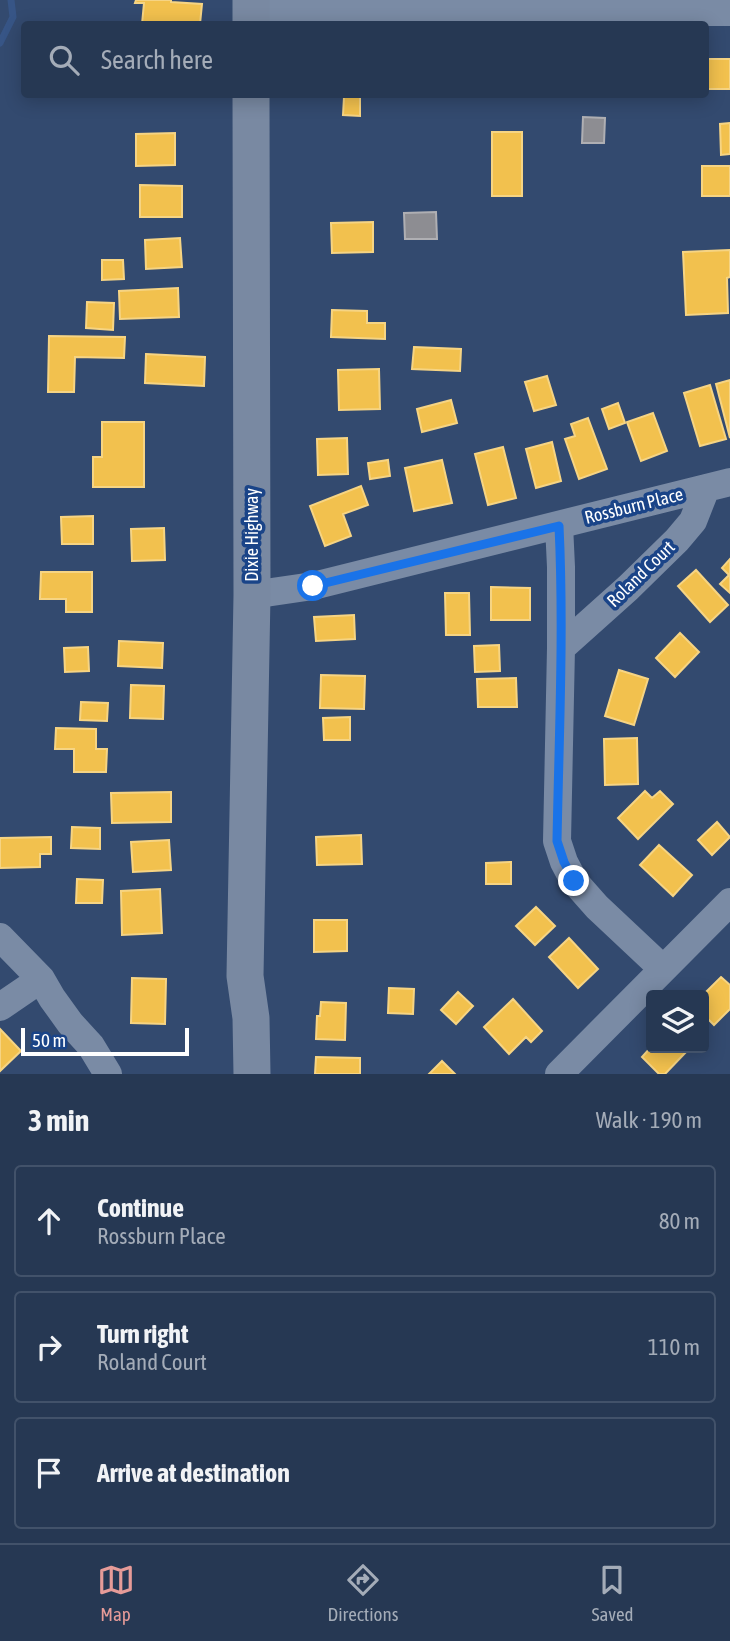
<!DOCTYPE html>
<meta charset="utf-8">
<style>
:root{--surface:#263853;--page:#2e3f5a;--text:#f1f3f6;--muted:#a4acb8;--line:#42526a;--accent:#e69b98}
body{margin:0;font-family:"Asap Condensed",sans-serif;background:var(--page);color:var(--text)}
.controls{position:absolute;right:21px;bottom:21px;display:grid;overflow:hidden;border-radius:7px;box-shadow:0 4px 18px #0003}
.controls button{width:63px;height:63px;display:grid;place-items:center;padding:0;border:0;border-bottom:2px solid var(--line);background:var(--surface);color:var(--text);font:35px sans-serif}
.scale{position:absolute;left:21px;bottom:18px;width:168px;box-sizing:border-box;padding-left:7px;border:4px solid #fff;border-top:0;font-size:19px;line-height:24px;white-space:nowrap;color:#fff;-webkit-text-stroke:5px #1a4488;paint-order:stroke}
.stop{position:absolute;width:21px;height:21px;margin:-16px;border:5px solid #1a73e8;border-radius:50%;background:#fff}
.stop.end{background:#1a73e8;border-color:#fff;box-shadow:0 2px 7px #0008}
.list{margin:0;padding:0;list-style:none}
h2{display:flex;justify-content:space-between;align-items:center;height:91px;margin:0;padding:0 28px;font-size:30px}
h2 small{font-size:23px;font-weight:400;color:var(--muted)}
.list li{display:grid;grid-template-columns:46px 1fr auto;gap:21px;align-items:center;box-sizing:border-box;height:112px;margin:0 14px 14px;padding:0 14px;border:2px solid var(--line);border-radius:7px}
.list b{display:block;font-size:26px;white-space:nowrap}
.list p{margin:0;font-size:23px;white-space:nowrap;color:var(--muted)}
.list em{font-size:23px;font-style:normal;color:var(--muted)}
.icon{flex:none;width:38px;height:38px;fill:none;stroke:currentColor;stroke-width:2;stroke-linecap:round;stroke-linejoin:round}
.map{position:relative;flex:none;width:730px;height:1074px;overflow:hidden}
.search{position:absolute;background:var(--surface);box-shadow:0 4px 18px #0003;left:21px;right:21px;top:21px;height:77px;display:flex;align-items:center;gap:18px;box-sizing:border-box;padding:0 24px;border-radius:7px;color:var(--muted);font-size:26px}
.sheet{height:469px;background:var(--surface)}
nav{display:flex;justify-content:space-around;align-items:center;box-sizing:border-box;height:98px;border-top:2px solid var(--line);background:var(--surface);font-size:19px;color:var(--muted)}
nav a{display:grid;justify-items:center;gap:4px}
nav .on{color:var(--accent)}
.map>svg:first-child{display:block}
.homes{fill:#f2c14e;stroke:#f6d483;stroke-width:2}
.industry{fill:#8d8d92;stroke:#afafb3;stroke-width:2}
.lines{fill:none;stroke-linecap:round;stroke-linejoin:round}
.stream{stroke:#375586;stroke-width:7}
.minor{stroke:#7a8ba5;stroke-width:28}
.major{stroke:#7989a2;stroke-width:37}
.route{stroke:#1a73e8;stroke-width:9}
.labels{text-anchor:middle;stroke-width:7;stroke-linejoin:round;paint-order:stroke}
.street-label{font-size:18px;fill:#fff;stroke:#1a4488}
</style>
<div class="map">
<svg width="730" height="1074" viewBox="0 0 730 1074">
<rect width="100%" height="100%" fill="#334a6f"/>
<!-- homes -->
<path class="homes" d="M 136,0 L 171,0 L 171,2 L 202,4 L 200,24 L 142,24 L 144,3 L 135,3 Z
M 706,59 L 730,59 L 730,89 L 706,89 Z
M 318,94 L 383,94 L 383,96 L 360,96 L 360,116 L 343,115 L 344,97 L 318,96 Z
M 620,94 L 687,94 L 687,97 L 620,97 Z
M 730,123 L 730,154 L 721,155 L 720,124 Z
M 492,132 L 522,132 L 522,196 L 492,196 Z
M 175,133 L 175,165 L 136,166 L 136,134 Z
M 702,166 L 730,166 L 730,196 L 702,196 Z
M 140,185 L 182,186 L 182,217 L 140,217 Z
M 373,222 L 373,252 L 332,253 L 331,223 Z
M 180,238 L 182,267 L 146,269 L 145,240 Z
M 730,250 L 730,277 L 727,278 L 728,313 L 686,315 L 683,252 Z
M 102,260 L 123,260 L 124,279 L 102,280 Z
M 178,288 L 179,317 L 120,319 L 119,291 Z
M 87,302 L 114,303 L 113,330 L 86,328 Z
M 332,310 L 367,311 L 367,323 L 385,323 L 385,339 L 331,337 Z
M 49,336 L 125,337 L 124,358 L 75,357 L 74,392 L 48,392 Z
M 414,347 L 461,349 L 460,371 L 412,369 Z
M 146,354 L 205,357 L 204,386 L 145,383 Z
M 379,369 L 380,409 L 339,410 L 338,370 Z
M 547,376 L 556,405 L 534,411 L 525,382 Z
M 730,380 L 730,438 L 716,384 Z
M 710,385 L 726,439 L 700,446 L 684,393 Z
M 451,400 L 457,423 L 422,432 L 417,409 Z
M 618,403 L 625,423 L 609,429 L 602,409 Z
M 653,413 L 667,451 L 641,461 L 627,422 Z
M 588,418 L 607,469 L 579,479 L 565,439 L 575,436 L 571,424 Z
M 102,422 L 144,422 L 144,487 L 93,487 L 93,457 L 102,457 Z
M 347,438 L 348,474 L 318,475 L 317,439 Z
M 552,442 L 561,481 L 536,488 L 526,449 Z
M 503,447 L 516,498 L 488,505 L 475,454 Z
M 388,460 L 390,476 L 370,479 L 368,463 Z
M 442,460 L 452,503 L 414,511 L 405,468 Z
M 361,486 L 368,505 L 343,514 L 351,536 L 325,546 L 310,506 Z
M 93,516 L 93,544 L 62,544 L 61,517 Z
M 164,528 L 165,560 L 132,561 L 131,529 Z
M 730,559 L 730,593 L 720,584 L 729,575 L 722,568 Z
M 696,570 L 728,605 L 710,622 L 678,586 Z
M 41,572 L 92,572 L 92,612 L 66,612 L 66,599 L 40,599 Z
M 491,587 L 530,588 L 530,620 L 491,620 Z
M 445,593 L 469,593 L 470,635 L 446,635 Z
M 354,615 L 355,639 L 316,641 L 314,617 Z
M 680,633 L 699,652 L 675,677 L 656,658 Z
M 119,641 L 163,643 L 162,668 L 118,666 Z
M 499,645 L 500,671 L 475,672 L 474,646 Z
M 88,647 L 89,671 L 65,672 L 64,648 Z
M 619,670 L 648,679 L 634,725 L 605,716 Z
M 321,675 L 365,676 L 364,709 L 320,708 Z
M 516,678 L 517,707 L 478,707 L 477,679 Z
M 131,685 L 164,686 L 163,719 L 130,718 Z
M 81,702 L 108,703 L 107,721 L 80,720 Z
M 350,717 L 350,740 L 324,740 L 323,718 Z
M 56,728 L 96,729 L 96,749 L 107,749 L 106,772 L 74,772 L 74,749 L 55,749 Z
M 637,738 L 638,784 L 605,785 L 604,739 Z
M 645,791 L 652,798 L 660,791 L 673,804 L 638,839 L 618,818 Z
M 171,792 L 171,822 L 112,823 L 111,793 Z
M 717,822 L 730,837 L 712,855 L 698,840 Z
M 72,827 L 100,828 L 100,849 L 71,848 Z
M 361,835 L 362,864 L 317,865 L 316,837 Z
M 51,837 L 51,854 L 40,854 L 40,867 L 0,868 L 0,838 Z
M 169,840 L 171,870 L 133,872 L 131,842 Z
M 659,845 L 692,875 L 673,896 L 640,865 Z
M 511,862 L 511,884 L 486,884 L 486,863 Z
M 77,879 L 103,880 L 102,903 L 76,903 Z
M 160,889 L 162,933 L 122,935 L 121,891 Z
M 536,907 L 555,926 L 535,945 L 516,926 Z
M 314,920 L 347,920 L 347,951 L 314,952 Z
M 569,938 L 598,969 L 578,988 L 549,957 Z
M 721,977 L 730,985 L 730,1009 L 714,1025 L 704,1015 L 703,995 Z
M 132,978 L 166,979 L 165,1024 L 131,1023 Z
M 389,988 L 414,989 L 413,1014 L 388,1013 Z
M 458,992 L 473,1006 L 456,1024 L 441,1010 Z
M 513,999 L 542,1031 L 531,1042 L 526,1037 L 509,1054 L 484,1027 Z
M 321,1002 L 346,1003 L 345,1040 L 316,1039 L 317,1016 L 320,1016 Z
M 0,1029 L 21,1051 L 0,1071 Z
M 651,1047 L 681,1048 L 686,1052 L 665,1074 L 659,1074 L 642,1057 Z
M 316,1057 L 360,1058 L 360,1074 L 315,1074 Z
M 442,1061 L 455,1074 L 429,1074 Z"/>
<!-- industry -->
<path class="industry" d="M 583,117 L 605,118 L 604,143 L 582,143 Z
M 436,212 L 437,239 L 405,239 L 404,213 Z"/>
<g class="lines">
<!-- stream -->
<path class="stream" d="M 0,43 L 13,17 L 11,0"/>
<!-- minor -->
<path class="minor" d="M 251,12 L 730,12
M 559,525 L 561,567 L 561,648
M 252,595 L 313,586 L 730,482
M 0,937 L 41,979 L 52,998 L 70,1023 L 91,1046 L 108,1074
M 663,969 L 597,907 L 574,881 L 564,862 L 557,841 L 561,648 L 628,588 L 677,540 L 693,521 L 706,488
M 0,1007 L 41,979
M 559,1074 L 730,902"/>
<!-- major -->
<path class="major" d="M 251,0 L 251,24
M 251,94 L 252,595 L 245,976 L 251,1018 L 252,1074"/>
</g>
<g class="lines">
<!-- route -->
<path class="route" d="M 313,586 L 559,526 C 564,630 559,736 557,841 L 564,862 L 574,881"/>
</g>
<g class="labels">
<!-- street labels -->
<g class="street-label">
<text transform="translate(634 506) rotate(-14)" y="6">Rossburn Place</text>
<text transform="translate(252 535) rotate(-90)" y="6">Dixie Highway</text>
<text transform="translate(641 574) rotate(-44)" y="6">Roland Court</text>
</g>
</g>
</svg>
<div class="controls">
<button><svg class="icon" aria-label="layers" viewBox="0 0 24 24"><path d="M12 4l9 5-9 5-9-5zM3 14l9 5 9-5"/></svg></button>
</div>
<div class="scale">50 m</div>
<div class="stop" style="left:313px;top:586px"></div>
<div class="stop end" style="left:574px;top:881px"></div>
<div class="search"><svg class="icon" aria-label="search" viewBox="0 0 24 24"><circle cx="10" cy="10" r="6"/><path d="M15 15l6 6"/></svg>Search here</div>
</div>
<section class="sheet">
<h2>3 min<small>Walk · 190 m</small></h2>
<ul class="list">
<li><svg class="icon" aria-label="ahead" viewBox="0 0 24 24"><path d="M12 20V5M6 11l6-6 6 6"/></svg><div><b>Continue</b><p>Rossburn Place</p></div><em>80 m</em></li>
<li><svg class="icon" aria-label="right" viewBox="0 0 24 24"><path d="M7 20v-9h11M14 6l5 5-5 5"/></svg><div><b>Turn right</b><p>Roland Court</p></div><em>110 m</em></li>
<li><svg class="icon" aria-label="arrive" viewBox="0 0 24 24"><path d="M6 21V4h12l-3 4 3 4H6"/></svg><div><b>Arrive at destination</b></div></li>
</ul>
</section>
<nav>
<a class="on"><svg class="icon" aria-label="map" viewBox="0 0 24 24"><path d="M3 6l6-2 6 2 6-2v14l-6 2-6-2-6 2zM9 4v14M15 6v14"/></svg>Map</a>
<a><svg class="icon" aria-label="directions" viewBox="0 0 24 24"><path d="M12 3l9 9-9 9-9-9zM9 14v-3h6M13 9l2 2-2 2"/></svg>Directions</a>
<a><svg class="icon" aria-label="saved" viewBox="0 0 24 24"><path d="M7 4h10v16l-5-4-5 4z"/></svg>Saved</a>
</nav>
